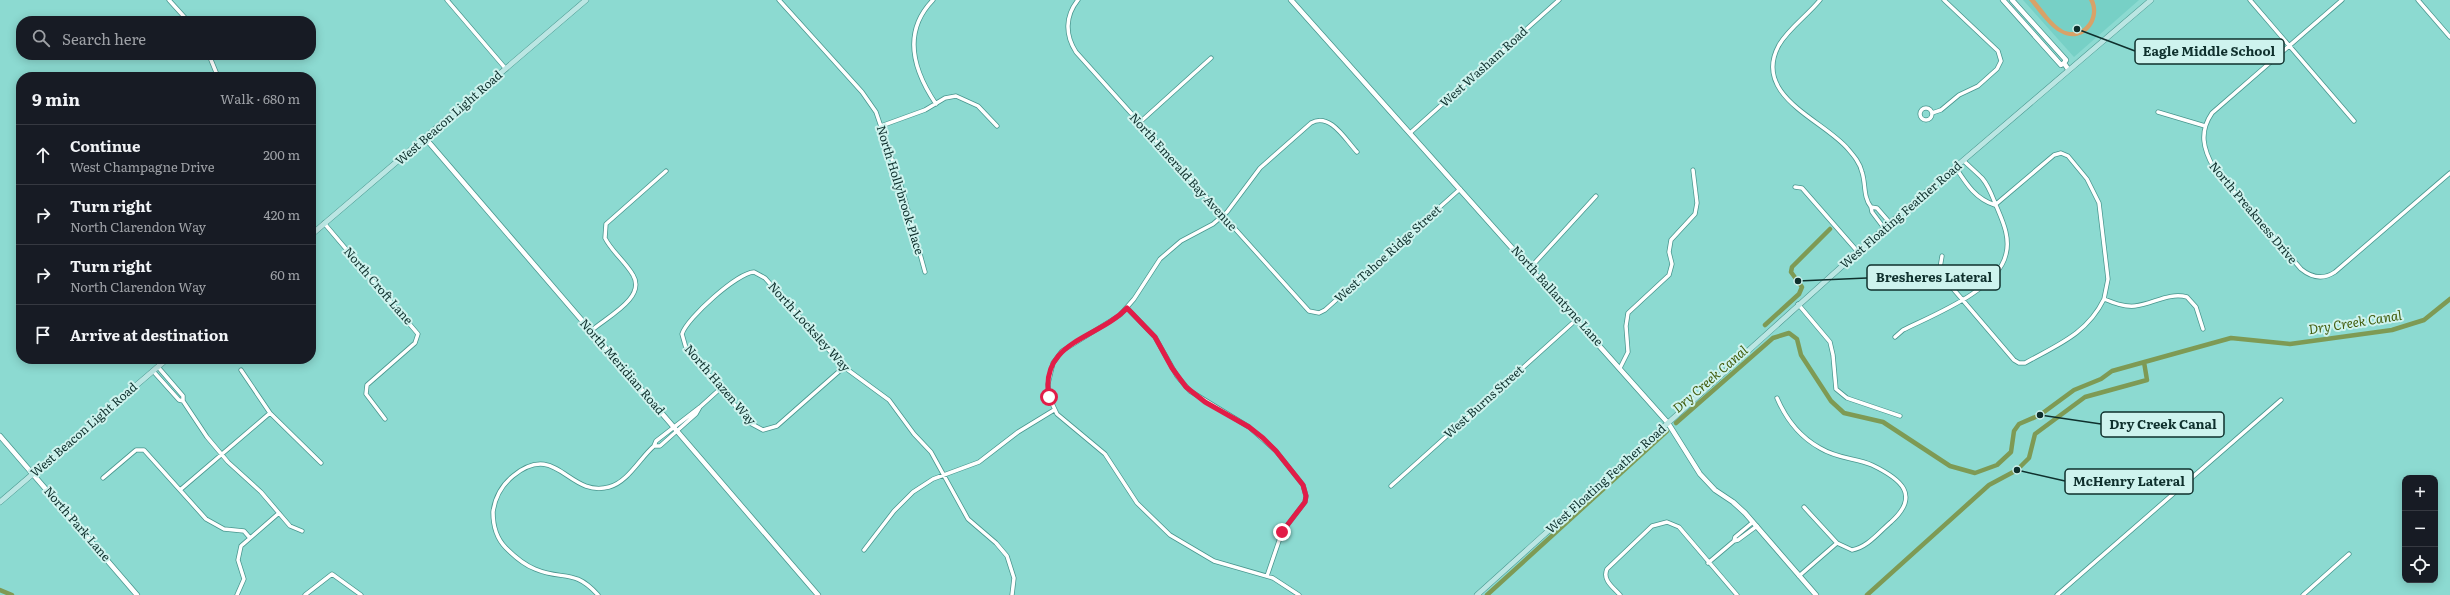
<!DOCTYPE html>
<meta charset="utf-8">
<style>
:root{--surface:#171b24;--page:#242831;--text:#f1f3f6;--muted:#9ea1a6;--line:#363941}
body{margin:0;font-family:Literata,serif;background:var(--page);color:var(--text)}
.controls{position:absolute;right:12px;bottom:12px;display:grid;overflow:hidden;border-radius:8px;box-shadow:0 2px 10px #0003}
.controls button{width:36px;height:36px;display:grid;place-items:center;padding:0;border:0;border-bottom:1px solid var(--line);background:var(--surface);color:var(--text);font:20px sans-serif}
.stop{position:absolute;width:12px;height:12px;margin:-9px;border:3px solid #e11d48;border-radius:50%;background:#fff}
.stop.end{background:#e11d48;border-color:#fff;box-shadow:0 1px 4px #0008}
.list{margin:0;padding:0;list-style:none}
h2{display:flex;justify-content:space-between;align-items:center;height:52px;margin:0;padding:0 16px;font-size:17px}
h2 small{font-size:13px;font-weight:400;color:var(--muted)}
.list li{display:grid;grid-template-columns:26px 1fr auto;gap:12px;align-items:center;box-sizing:border-box;height:60px;padding:0 16px;border-top:1px solid var(--line)}
.list b{display:block;font-size:15px;white-space:nowrap}
.list p{margin:0;font-size:13px;white-space:nowrap;color:var(--muted)}
.list em{font-size:13px;font-style:normal;color:var(--muted)}
.icon{flex:none;width:22px;height:22px;fill:none;stroke:currentColor;stroke-width:2;stroke-linecap:round;stroke-linejoin:round}
.map{position:relative;flex:none;width:2450px;height:595px;overflow:hidden}
.search{position:absolute;background:var(--surface);box-shadow:0 2px 10px #0003;left:16px;top:16px;width:300px;height:44px;display:flex;align-items:center;gap:10px;box-sizing:border-box;padding:0 14px;border-radius:16px;color:var(--muted);font-size:15px}
.panel{position:absolute;background:var(--surface);box-shadow:0 2px 10px #0003;left:16px;top:72px;width:300px;height:292px;border-radius:16px}
.map>svg:first-child{display:block}
.built{fill:#77d0c6}
.grass{fill:#d8a268}
.lines{fill:none;stroke-linecap:round;stroke-linejoin:round}
.canal{stroke:#7e9a54;stroke-width:4.5}
.minor-casing{stroke:#48968e;stroke-width:5}
.tertiary-casing{stroke:#48968e;stroke-width:6}
.secondary-casing{stroke:#48968e;stroke-width:6}
.minor{stroke:#fff;stroke-width:3.5}
.tertiary{stroke:#fff;stroke-width:4.5}
.secondary{stroke:#bbe6e3;stroke-width:5}
.route{stroke:#e11d48;stroke-width:5}
.labels{text-anchor:middle;stroke-width:4;stroke-linejoin:round;paint-order:stroke}
.street-label{font-size:12px;fill:#0f302d;stroke:#cef3ee}
.water-label{font-size:13px;font-style:italic;fill:#425c0d;stroke:#cef3ee}
.leader{fill:none;stroke:#0f302d;stroke-width:1.5}
.callout-dot{fill:#0f302d;stroke:#cef3ee;stroke-width:1.5}
.callout{fill:#cef3ee;stroke:#0f302d;stroke-width:1.5}
.callout-label{font-size:13px;text-anchor:middle;font-weight:bold;fill:#0f302d}
</style>
<div class="map">
<svg width="2450" height="595" viewBox="0 0 2450 595">
<rect width="100%" height="100%" fill="#8cdad1"/>
<!-- built -->
<path class="built" d="M 2023,0 L 2139,0 L 2074,57 Z"/>
<!-- grass -->
<path class="grass" d="M 2029,0 L 2035,0 C 2043,9 2052,24 2063,30 C 2082,39 2099,17 2089,0 L 2094,0 C 2103,21 2083,45 2061,33 C 2049,27 2038,11 2029,0 Z"/>
<g class="lines">
<!-- canal -->
<path class="canal" d="M 1765,325 L 1799,294 L 1802,287 L 1791,272 L 1792,267 L 1830,229
M 1676,423 L 1773,338 L 1789,333 L 1797,339 L 1801,355 L 1831,401 L 1844,413 L 1883,422 L 1950,466 L 1975,473 L 1997,465 L 2011,452 L 2014,431 L 2019,424 L 2040,415 L 2074,390 L 2101,379 L 2112,371 L 2231,338 L 2290,344 L 2392,330 L 2424,320 L 2450,299
M 0,590 L 12,595
M 1487,595 L 1667,431
M 1867,595 L 1989,485 L 2017,470 L 2029,458 L 2035,434 L 2085,397 L 2147,380 L 2144,362"/>
<!-- minor casing -->
<g class="minor-casing">
<path id="minor" d="M 169,0 L 188,21
M 447,0 L 506,69
M 779,0 L 862,92 L 876,112 L 902,189 L 925,272
M 933,0 C 902,32 913,70 936,104
M 1078,0 C 1065,16 1065,35 1076,52 L 1309,311 L 1319,313 L 1325,310 L 1460,189
M 1820,0 C 1807,16 1789,28 1779,45 C 1751,96 1824,120 1848,149 C 1854,156 1860,163 1862,172 C 1866,184 1863,197 1871,207
M 2250,0 L 2354,121
M 2342,0 L 2212,113 C 2199,132 2203,149 2214,168 L 2301,269 C 2312,278 2323,280 2335,272 L 2450,173
M 2418,0 L 2450,37
M 209,55 L 218,77
M1920 114a6 6 0 1 1 12 0a6 6 0 1 1-12 0Z
M 2158,112 L 2205,126
M 1932,113 L 1941,110 L 1959,95 L 1978,86 L 1997,69 L 2001,61 L 1998,51 L 1944,0
M 1139,123 L 1211,58
M 881,126 L 925,110 L 945,98 L 956,96 L 978,106 L 997,126
M 1410,133 L 1559,0
M 1956,168 C 1967,185 1976,199 1995,205
M 1795,187 L 1802,188 L 1858,252
M 1995,205 L 2054,155 L 2061,153 L 2068,156 L 2087,179 L 2099,203 L 2108,279 L 2104,299
M 324,223 L 418,334 L 415,343 L 367,385 L 366,394 L 385,419
M 1884,228 L 1872,212 L 1871,207 L 1877,208 L 1890,223
M 1942,256 L 1940,268 L 1943,277 L 2014,360 L 2019,363 L 2025,363 C 2057,345 2087,334 2104,299 C 2114,303 2124,307 2135,306 C 2153,304 2169,292 2187,297 L 2196,307 L 2203,329
M 1531,267 L 1596,196
M 1798,304 L 1830,342 L 1833,355 L 1836,389 L 1847,398 L 1900,416
M 1127,308 L 1155,337 L 1177,376 L 1190,391 L 1249,427 L 1276,451 L 1303,485 L 1306,496 L 1305,502 L 1282,532 L 1267,576
M 591,331 C 605,318 647,298 633,275 C 625,261 612,252 605,238 L 606,224 L 666,171
M 1895,337 L 1903,330 C 1933,315 1998,290 2006,254 C 2010,239 2004,224 1998,210 C 1993,199 1990,187 1982,178 C 1976,172 1970,167 1964,161
M 844,367 L 777,426 L 763,430 L 750,423 L 686,348 L 682,334 C 687,318 737,273 754,272 L 765,278 L 844,367 L 889,400 L 914,434 L 931,452 L 968,519 L 996,543 L 1007,556 L 1014,578 L 1012,595
M 1620,368 L 1628,352 L 1626,326 L 1628,313 L 1669,275 L 1672,264 L 1669,252 L 1671,240 L 1695,214 L 1697,203 L 1693,170
M 241,370 L 270,413 L 321,463
M 153,371 L 179,400 L 183,401 L 183,396 L 158,367
M 1777,398 C 1786,419 1800,437 1820,448 C 1838,459 1856,458 1872,465 C 1901,479 1921,495 1891,522 C 1879,532 1868,547 1852,550 L 1837,543 L 1804,507
M 183,401 L 207,437 L 228,462 L 261,492 L 290,526 L 302,531
M 700,407 L 721,388
M 103,478 L 136,450 L 144,450 L 206,519 L 224,529 L 244,531 L 250,538
M 1391,486 L 1577,319
M 180,490 L 270,413
M 1753,522 L 1735,537 L 1734,541 L 1738,540 L 1757,526
M 864,550 L 894,511 L 913,492 L 933,479 L 979,462 L 1018,432 L 1054,410
M 1708,563 L 1734,541
M 1799,576 L 1837,543
M 237,595 L 244,579 L 238,560 L 241,546 L 279,513
M 305,595 L 332,574 L 361,595
M 598,595 C 574,568 563,581 535,569 C 525,565 514,556 506,548 C 496,538 493,526 493,512 C 495,497 502,485 513,476 C 557,440 568,498 609,487 C 628,482 640,458 654,446 L 656,441 L 700,407 L 696,414 L 660,446 L 654,446
M 1299,595 L 1273,578 L 1214,561 L 1170,535 L 1137,503 L 1105,454 L 1057,414 L 1049,397 L 1048,384 L 1053,363 L 1062,351 L 1120,315 L 1134,299 L 1160,259 L 1181,241 L 1213,224 L 1227,212 L 1260,168 L 1311,123 C 1330,112 1345,139 1357,152
M 1620,595 C 1613,587 1602,580 1607,569 L 1652,526 L 1667,522 L 1679,527 L 1737,595
M 2057,595 L 2281,400
M 2303,595 L 2349,554"/>
</g>
<!-- tertiary casing -->
<g class="tertiary-casing">
<path id="tertiary" d="M 1291,0 L 1668,423 L 1700,474 L 1715,490 L 1733,502 L 1745,513 L 1816,595
M 2003,0 L 2061,65 L 2064,63 L 2068,69
M 2012,0 L 2066,60 L 2064,63
M 426,139 L 818,595
M 0,436 L 137,595"/>
</g>
<!-- secondary casing -->
<g class="secondary-casing">
<path id="secondary" d="M 311,235 L 586,0
M 0,502 L 167,359
M 1477,595 L 1890,223 L 2151,0"/>
</g>
<!-- minor -->
<use href="#minor" class="minor"/>
<!-- tertiary -->
<use href="#tertiary" class="tertiary"/>
<!-- secondary -->
<use href="#secondary" class="secondary"/>
</g>
<g class="lines">
<!-- route -->
<path class="route" d="M 1049,397 C 1039,341 1098,339 1127,308 L 1155,337 L 1172,368 L 1186,387 L 1205,402 L 1249,427 L 1263,438 L 1276,451 L 1303,485 L 1306,496 L 1305,502 L 1282,532"/>
</g>
<g class="labels">
<!-- street labels -->
<g class="street-label">
<text transform="translate(1484 67) rotate(-42)" y="4">West Washam Road</text>
<text transform="translate(449 118) rotate(-41)" y="4">West Beacon Light Road</text>
<text transform="translate(1183 172) rotate(48)" y="4">North Emerald Bay Avenue</text>
<text transform="translate(900 190) rotate(73)" y="4">North Hollybrook Place</text>
<text transform="translate(2253 213) rotate(50)" y="4">North Preakness Drive</text>
<text transform="translate(1901 215) rotate(-41)" y="4">West Floating Feather Road</text>
<text transform="translate(1388 254) rotate(-42)" y="4">West Tahoe Ridge Street</text>
<text transform="translate(378 286) rotate(49)" y="4">North Croft Lane</text>
<text transform="translate(1557 296) rotate(48)" y="4">North Ballantyne Lane</text>
<text transform="translate(809 327) rotate(48)" y="4">North Locksley Way</text>
<text transform="translate(622 367) rotate(49)" y="4">North Meridian Road</text>
<text transform="translate(720 385) rotate(49)" y="4">North Hazen Way</text>
<text transform="translate(1484 402) rotate(-42)" y="4">West Burns Street</text>
<text transform="translate(84 430) rotate(-41)" y="4">West Beacon Light Road</text>
<text transform="translate(1606 479) rotate(-42)" y="4">West Floating Feather Road</text>
<text transform="translate(77 524) rotate(49)" y="4">North Park Lane</text>
</g>
<!-- water labels -->
<g class="water-label">
<text transform="translate(2355 322) rotate(-9)" y="5">Dry Creek Canal</text>
<text transform="translate(1710 379) rotate(-41)" y="5">Dry Creek Canal</text>
</g>
</g>
<!-- callouts -->
<path class="leader" d="M2077 29L2135 51M1798 281L1867 278M2040 415L2101 424M2017 470L2065 481"/>
<g class="callout-dot">
<circle cx="2077" cy="29" r="4"/>
<circle cx="1798" cy="281" r="4"/>
<circle cx="2040" cy="415" r="4"/>
<circle cx="2017" cy="470" r="4"/>
</g>
<g class="callout">
<rect x="2135" y="39" width="149" height="25" rx="4"/>
<rect x="1867" y="265" width="133" height="25" rx="4"/>
<rect x="2101" y="412" width="123" height="25" rx="4"/>
<rect x="2065" y="469" width="128" height="25" rx="4"/>
</g>
<g class="callout-label">
<text x="2209" y="56">Eagle Middle School</text>
<text x="1934" y="282">Bresheres Lateral</text>
<text x="2163" y="429">Dry Creek Canal</text>
<text x="2129" y="486">McHenry Lateral</text>
</g>
</svg>
<div class="controls">
<button>+</button>
<button>−</button>
<button><svg class="icon" aria-label="locate" viewBox="0 0 24 24"><circle cx="12" cy="12" r="6"/><path d="M12 2v4M12 18v4M2 12h4M18 12h4"/></svg></button>
</div>
<div class="stop" style="left:1049px;top:397px"></div>
<div class="stop end" style="left:1282px;top:532px"></div>
<div class="search"><svg class="icon" aria-label="search" viewBox="0 0 24 24"><circle cx="10" cy="10" r="6"/><path d="M15 15l6 6"/></svg>Search here</div>
<section class="panel">
<h2>9 min<small>Walk · 680 m</small></h2>
<ul class="list">
<li><svg class="icon" aria-label="ahead" viewBox="0 0 24 24"><path d="M12 20V5M6 11l6-6 6 6"/></svg><div><b>Continue</b><p>West Champagne Drive</p></div><em>200 m</em></li>
<li><svg class="icon" aria-label="right" viewBox="0 0 24 24"><path d="M7 20v-9h11M14 6l5 5-5 5"/></svg><div><b>Turn right</b><p>North Clarendon Way</p></div><em>420 m</em></li>
<li><svg class="icon" aria-label="right" viewBox="0 0 24 24"><path d="M7 20v-9h11M14 6l5 5-5 5"/></svg><div><b>Turn right</b><p>North Clarendon Way</p></div><em>60 m</em></li>
<li><svg class="icon" aria-label="arrive" viewBox="0 0 24 24"><path d="M6 21V4h12l-3 4 3 4H6"/></svg><div><b>Arrive at destination</b></div></li>
</ul>
</section>
</div>
